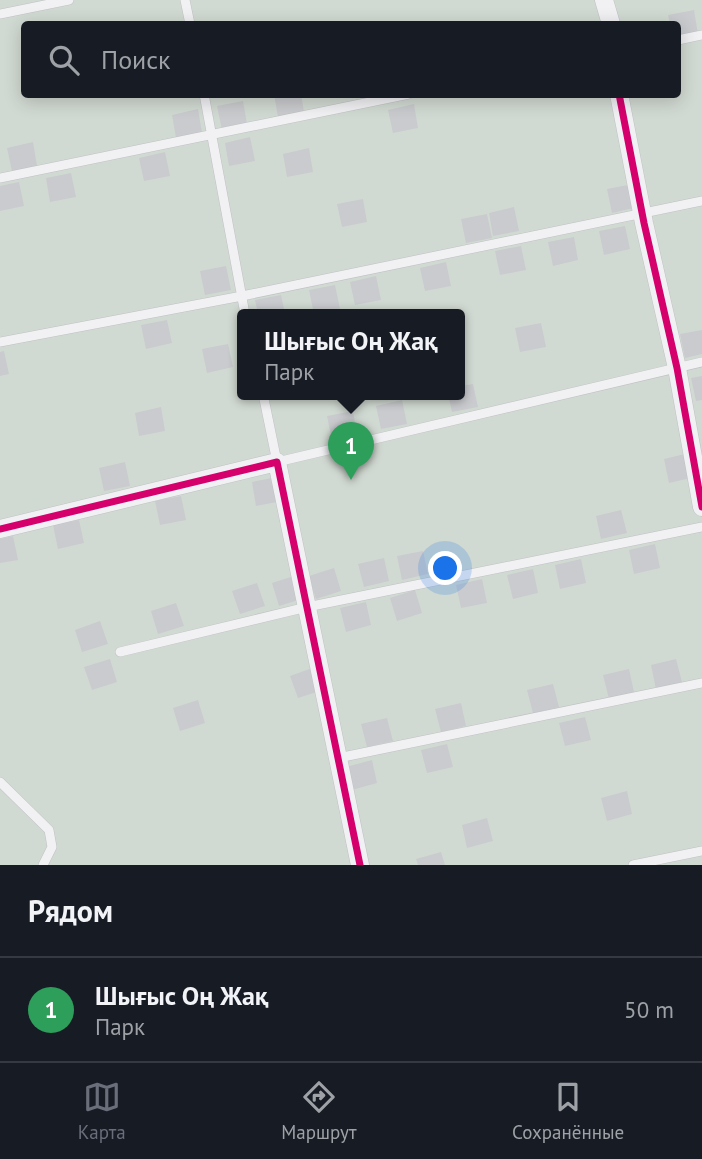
<!DOCTYPE html>
<html lang="ru">
<meta charset="utf-8">
<style>
:root{--surface:#171b24;--page:#242831;--text:#f1f3f6;--muted:#9ea1a6;--line:#363941;--accent:#696e7a}
body{margin:0;font-family:"PT Sans",sans-serif;background:var(--page);color:var(--text)}
.you{position:absolute;left:446px;top:569px;width:24px;height:24px;margin:-18px;border:5px solid #fff;border-radius:50%;background:#1a73e8;box-shadow:0 0 0 10px #1a73e833}
.badge{display:grid;place-items:center;width:46px;height:46px;border-radius:50%;background:var(--accent);color:#fff;font-size:23px;font-weight:700}
.pin{position:absolute;translate:-50% -58px;filter:drop-shadow(0 2px 4px #0008)}
.pin::after{content:'';position:absolute;top:37px;width:24px;height:21px;background:inherit;clip-path:polygon(0 0,100% 0,50% 100%)}
.popup{position:absolute;left:237px;top:309px;width:228px;height:91px;box-sizing:border-box;display:grid;place-content:center;border-radius:7px;background:var(--surface);filter:drop-shadow(0 2px 5px #0005);font-size:23px;white-space:nowrap;color:var(--muted)}
.popup b{font-size:26px;color:var(--text)}
.popup::after{content:'';position:absolute;left:50%;top:100%;margin-left:-14px;border:14px solid transparent;border-top-color:var(--surface)}
.list{margin:0;padding:0;list-style:none}
h2{display:flex;justify-content:space-between;align-items:center;height:91px;margin:0;padding:0 28px;font-size:30px}
h2 small{font-size:23px;font-weight:400;color:var(--muted)}
.list li{display:grid;grid-template-columns:46px 1fr auto;gap:21px;align-items:center;box-sizing:border-box;height:105px;padding:0 28px;border-top:2px solid var(--line)}
.list b{display:block;font-size:26px;white-space:nowrap}
.list p{margin:0;font-size:23px;white-space:nowrap;color:var(--muted)}
.list em{font-size:23px;font-style:normal;color:var(--muted)}
.icon{flex:none;width:38px;height:38px;fill:none;stroke:currentColor;stroke-width:2;stroke-linecap:round;stroke-linejoin:round}
.map{position:relative;flex:none;width:702px;height:865px;overflow:hidden}
.search{position:absolute;background:var(--surface);box-shadow:0 4px 18px #0003;left:21px;right:21px;top:21px;height:77px;display:flex;align-items:center;gap:18px;box-sizing:border-box;padding:0 24px;border-radius:7px;color:var(--muted);font-size:26px}
.sheet{height:196px;background:var(--surface)}
nav{display:flex;justify-content:space-around;align-items:center;box-sizing:border-box;height:98px;border-top:2px solid var(--line);background:var(--surface);font-size:19px;color:var(--muted)}
nav a{display:grid;justify-items:center;gap:4px}
nav .on{color:var(--accent)}
.map>svg:first-child{display:block}
.green{fill:#d1dad2;fill-rule:evenodd}
.building{fill:#cacbce}
.lines{fill:none;stroke-linecap:round;stroke-linejoin:round}
.lane-casing{stroke:#bfc1c4;stroke-width:10}
.street-casing{stroke:#bfc1c4;stroke-width:19}
.lane{stroke:#f1f1f3;stroke-width:9}
.street{stroke:#f1f1f3;stroke-width:18}
.cycleway-casing{stroke:#eff1f6;stroke-width:11}
.cycleway{stroke:#d6006c;stroke-width:7}
</style>
<div class="map">
<svg width="702" height="865" viewBox="0 0 702 865">
<rect width="100%" height="100%" fill="#e1e3e6"/>
<!-- green -->
<path class="green" d="M 0,0 L 702,0 L 702,865 L 0,865 ZM 24,24 L 678,24 L 678,94 L 24,94 ZM 243,314 L 460,314 L 460,394 L 243,394 Z"/>
<!-- building -->
<path class="building" d="M 694,10 L 698,34 L 678,38 L 678,24 L 670,24 L 668,15 Z
M 274,94 L 301,94 L 304,112 L 278,117 Z
M 243,101 L 247,124 L 222,130 L 217,106 Z
M 414,104 L 418,128 L 393,133 L 388,110 Z
M 198,109 L 202,133 L 176,138 L 172,115 Z
M 250,137 L 255,161 L 229,166 L 225,143 Z
M 33,142 L 37,166 L 12,171 L 7,148 Z
M 309,148 L 313,172 L 287,177 L 283,154 Z
M 165,152 L 170,176 L 144,181 L 139,158 Z
M 71,173 L 76,197 L 50,202 L 46,178 Z
M 19,182 L 24,206 L 0,211 L 0,186 Z
M 633,184 L 638,207 L 612,213 L 607,189 Z
M 363,199 L 367,222 L 342,227 L 337,204 Z
M 514,207 L 519,231 L 493,236 L 489,213 Z
M 487,214 L 492,238 L 466,243 L 461,219 Z
M 625,226 L 630,249 L 604,255 L 599,231 Z
M 574,237 L 578,260 L 553,266 L 548,242 Z
M 521,246 L 526,270 L 500,275 L 495,251 Z
M 446,262 L 451,286 L 425,291 L 420,268 Z
M 226,266 L 231,290 L 205,295 L 200,271 Z
M 376,276 L 381,300 L 355,305 L 350,282 Z
M 335,285 L 340,309 L 314,314 L 309,290 Z
M 281,295 L 285,314 L 258,314 L 255,300 Z
M 167,320 L 172,343 L 146,349 L 141,325 Z
M 541,323 L 546,347 L 520,352 L 515,328 Z
M 702,330 L 702,354 L 685,358 L 680,334 Z
M 228,344 L 233,367 L 207,373 L 202,349 Z
M 4,351 L 9,374 L 0,376 L 0,352 Z
M 702,376 L 702,400 L 696,401 L 691,378 Z
M 473,384 L 478,407 L 452,412 L 448,394 L 460,394 L 460,386 Z
M 402,400 L 407,424 L 381,429 L 376,406 Z
M 161,407 L 165,431 L 139,436 L 135,413 Z
M 353,411 L 357,435 L 332,440 L 327,416 Z
M 689,453 L 695,477 L 669,483 L 664,459 Z
M 125,462 L 130,486 L 104,491 L 99,468 Z
M 277,477 L 282,501 L 256,506 L 252,482 Z
M 181,496 L 186,520 L 160,525 L 155,501 Z
M 621,510 L 627,533 L 601,539 L 596,516 Z
M 79,520 L 84,543 L 58,549 L 53,525 Z
M 13,536 L 18,560 L 0,563 L 0,539 Z
M 655,544 L 660,568 L 634,574 L 629,550 Z
M 423,551 L 428,574 L 402,580 L 397,556 Z
M 384,558 L 389,581 L 364,587 L 358,564 Z
M 581,559 L 586,583 L 560,589 L 555,565 Z
M 334,568 L 341,591 L 316,599 L 309,576 Z
M 533,569 L 538,593 L 513,599 L 507,575 Z
M 297,575 L 305,598 L 279,606 L 272,583 Z
M 482,579 L 487,603 L 461,608 L 456,585 Z
M 257,583 L 265,606 L 240,614 L 232,591 Z
M 415,590 L 422,613 L 397,621 L 390,598 Z
M 366,602 L 371,625 L 346,632 L 340,608 Z
M 176,603 L 184,626 L 158,634 L 151,611 Z
M 100,621 L 108,644 L 82,652 L 75,630 Z
M 110,659 L 117,682 L 92,690 L 84,667 Z
M 676,659 L 682,682 L 656,689 L 651,665 Z
M 315,667 L 323,690 L 298,698 L 290,676 Z
M 629,669 L 634,692 L 609,699 L 603,675 Z
M 553,684 L 559,707 L 533,713 L 527,690 Z
M 198,700 L 205,723 L 180,731 L 173,708 Z
M 461,703 L 466,726 L 441,732 L 435,709 Z
M 585,717 L 591,740 L 565,746 L 559,723 Z
M 387,718 L 393,741 L 367,747 L 361,724 Z
M 447,744 L 453,767 L 427,773 L 421,750 Z
M 372,760 L 377,783 L 352,790 L 346,767 Z
M 627,791 L 632,814 L 607,821 L 601,798 Z
M 487,818 L 493,841 L 467,848 L 462,825 Z
M 441,852 L 445,865 L 418,865 L 416,859 Z"/>
<g class="lines">
<!-- lane casing -->
<g class="lane-casing">
<path id="lane" d="M 185,0 L 190,24
M 0,14 L 69,0
M 678,40 L 702,35
M 204,94 L 245,314
M 0,178 L 409,94
M 0,342 L 242,296 L 702,201
M 263,394 L 277,462 L 702,362
M 120,652 L 307,607 L 702,527
M 338,758 L 702,683
M 0,782 L 49,830 L 52,847 L 43,865
M 633,865 L 702,851"/>
</g>
<!-- street casing -->
<g class="street-casing">
<path id="street" d="M 604,0 L 611,24
M 619,94 L 644,223 L 677,368 L 702,507
M 0,529 L 277,462 L 360,865"/>
</g>
<!-- lane -->
<use href="#lane" class="lane"/>
<!-- street -->
<use href="#street" class="street"/>
<!-- cycleway casing -->
<g class="cycleway-casing">
<path id="cycleway" d="M 619,94 L 644,223 L 677,368 L 702,507
M 0,529 L 277,462 L 360,865"/>
</g>
<!-- cycleway -->
<use href="#cycleway" class="cycleway"/>
</g>
</svg>
<div class="you"></div>
<div class="pin badge" style="left:351px;top:480px;background:#2e9e5b">1</div>
<div class="popup"><b>Шығыс Оң Жақ</b>Парк</div>
<div class="search"><svg class="icon" aria-label="search" viewBox="0 0 24 24"><circle cx="10" cy="10" r="6"/><path d="M15 15l6 6"/></svg>Поиск</div>
</div>
<section class="sheet">
<h2>Рядом<small></small></h2>
<ul class="list">
<li><span class="badge" style="background:#2e9e5b">1</span><div><b>Шығыс Оң Жақ</b><p>Парк</p></div><em>50 m</em></li>
</ul>
</section>
<nav>
<a class="on"><svg class="icon" aria-label="map" viewBox="0 0 24 24"><path d="M3 6l6-2 6 2 6-2v14l-6 2-6-2-6 2zM9 4v14M15 6v14"/></svg>Карта</a>
<a><svg class="icon" aria-label="directions" viewBox="0 0 24 24"><path d="M12 3l9 9-9 9-9-9zM9 14v-3h6M13 9l2 2-2 2"/></svg>Маршрут</a>
<a><svg class="icon" aria-label="saved" viewBox="0 0 24 24"><path d="M7 4h10v16l-5-4-5 4z"/></svg>Сохранённые</a>
</nav>
